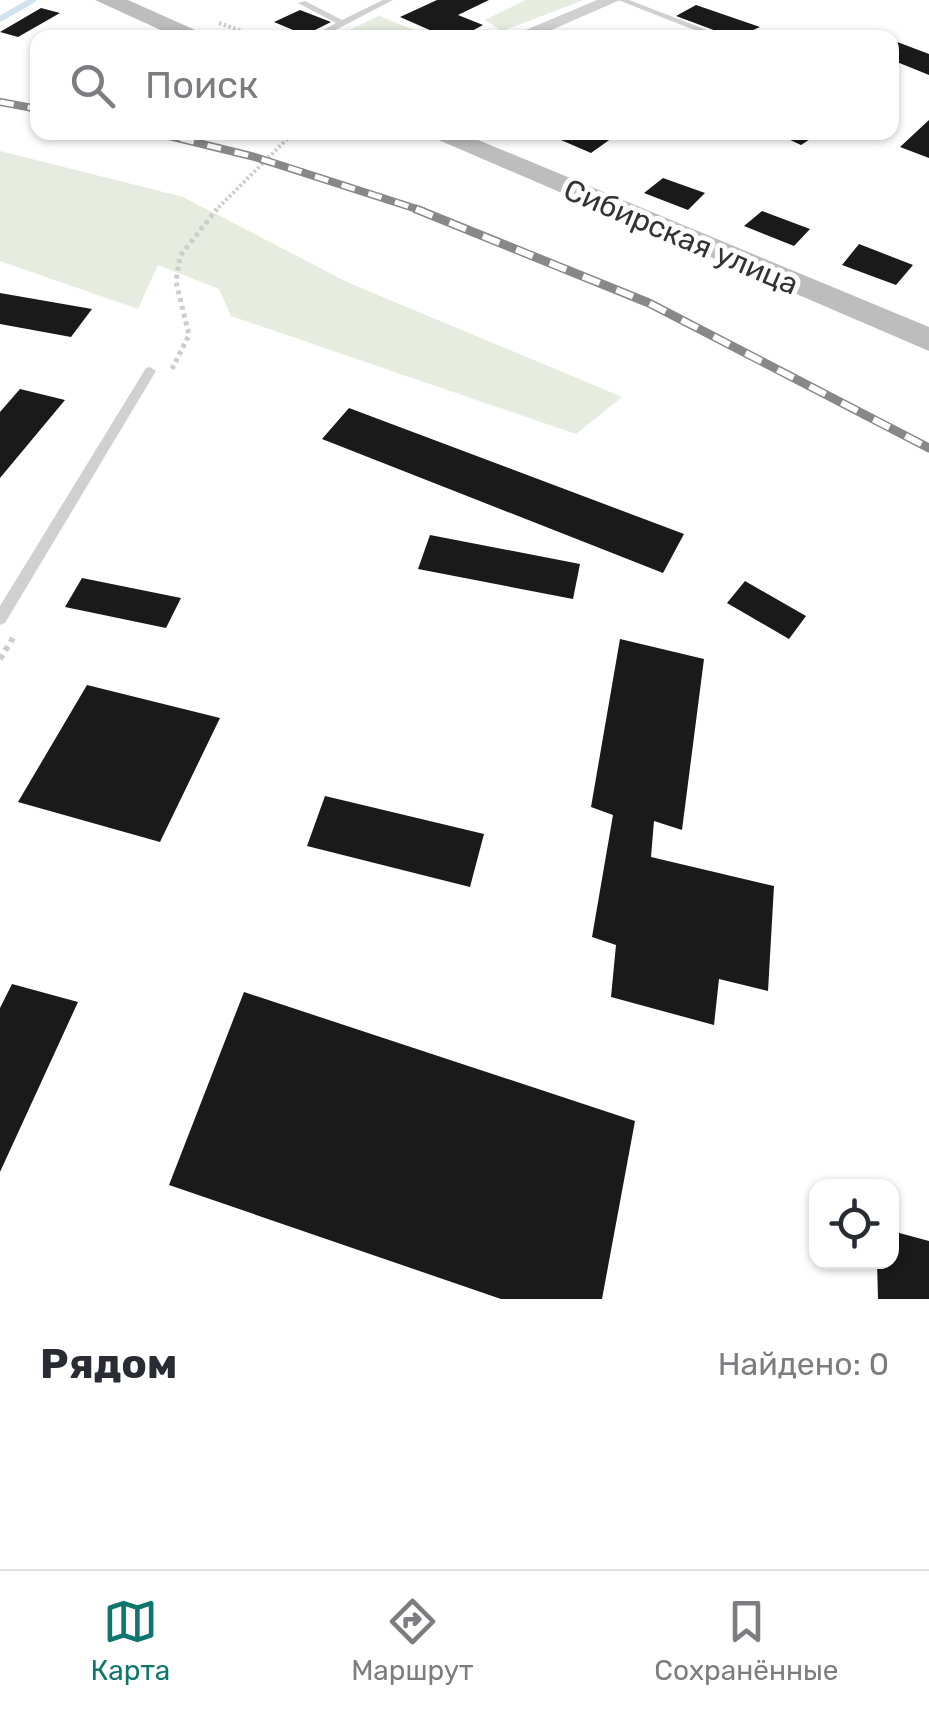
<!DOCTYPE html>
<html lang="ru">
<meta charset="utf-8">
<style>
:root{--surface:#fff;--page:#f7f7f7;--text:#2b2b33;--muted:#7c7c81;--line:#e1e1e2;--accent:#0f766e}
body{margin:0;font-family:Rubik,sans-serif;background:var(--page);color:var(--text)}
.controls{position:absolute;right:30px;bottom:30px;display:grid;overflow:hidden;border-radius:20px;box-shadow:0 2px 8px #0004}
.controls button{width:90px;height:90px;display:grid;place-items:center;padding:0;border:0;border-bottom:2px solid var(--line);background:var(--surface);color:var(--text);font:50px sans-serif}
.list{margin:0;padding:0;list-style:none}
h2{display:flex;justify-content:space-between;align-items:center;height:130px;margin:0;padding:0 40px;font-size:42px}
h2 small{font-size:32px;font-weight:400;color:var(--muted)}
.icon{flex:none;width:55px;height:55px;fill:none;stroke:currentColor;stroke-width:2;stroke-linecap:round;stroke-linejoin:round}
.map{position:relative;flex:none;width:929px;height:1299px;overflow:hidden}
.search{position:absolute;background:var(--surface);box-shadow:0 2px 8px #0004;left:30px;right:30px;top:30px;height:110px;display:flex;align-items:center;gap:25px;box-sizing:border-box;padding:0 35px;border-radius:20px;color:var(--muted);font-size:38px}
.sheet{height:270px;background:var(--surface)}
nav{display:flex;justify-content:space-around;align-items:center;box-sizing:border-box;height:140px;border-top:2px solid var(--line);background:var(--surface);font-size:28px;color:var(--muted)}
nav a{display:grid;justify-items:center;gap:5px}
nav .on{color:var(--accent)}
.map>svg:first-child{display:block}
.green{fill:#e6ecdf}
.lines{fill:none;stroke-linecap:round;stroke-linejoin:round}
.stream{stroke:#cfe2ee;stroke-width:6}
.building{fill:#1a1a1a}
.path-far2{stroke:#cdcdcd;stroke-width:4;stroke-dasharray:2.5 2.5;stroke-linecap:butt}
.path-far1{stroke:#cdcdcd;stroke-width:5;stroke-dasharray:4 4;stroke-linecap:butt}
.path{stroke:#cdcdcd;stroke-width:6;stroke-dasharray:5 5;stroke-linecap:butt}
.service{fill:#d0d0d0;fill-rule:evenodd}
.minor{fill:#d0d0d0;fill-rule:evenodd}
.secondary{fill:#bdbdbd;fill-rule:evenodd}
.rail-far1-casing{stroke:#888;stroke-width:8}
.rail-casing{stroke:#888;stroke-width:9}
.rail-far1{stroke:#fff;stroke-width:5;stroke-dasharray:14;stroke-linecap:butt}
.rail{stroke:#fff;stroke-width:6;stroke-dasharray:18;stroke-linecap:butt}
.labels{text-anchor:middle;stroke-width:10;stroke-linejoin:round;paint-order:stroke}
.far-street-label{font-size:30px;fill:#333;stroke:#fff}
</style>
<div class="map">
<svg width="929" height="1299" viewBox="0 0 929 1299">
<rect width="100%" height="100%" fill="#fff"/>
<!-- green -->
<path class="green" d="M 526,0 L 584,0 L 502,31 L 485,20 Z
M 379,16 L 432,37 L 335,37 Z
M 0,151 L 183,197 L 347,282 L 622,397 L 576,434 L 231,316 L 219,289 L 158,265 L 138,309 L 0,261 Z"/>
<g class="lines">
<!-- stream -->
<path class="stream" d="M 0,19 L 33,0"/>
</g>
<!-- building -->
<path class="building" d="M 437,0 L 489,0 L 458,15 L 483,25 L 459,38 L 448,38 L 400,17 Z
M 696,5 L 760,27 L 735,38 L 676,16 Z
M 41,8 L 60,13 L 18,37 L 0,32 Z
M 300,10 L 331,22 L 305,35 L 274,22 Z
M 892,40 L 929,54 L 929,75 L 892,60 Z
M 929,120 L 929,158 L 900,147 Z
M 560,132 L 599,132 L 612,138 L 591,153 L 554,137 Z
M 773,132 L 821,132 L 801,145 Z
M 663,178 L 705,193 L 688,210 L 644,193 Z
M 762,211 L 810,229 L 794,246 L 744,226 Z
M 859,244 L 913,265 L 896,285 L 842,265 Z
M 0,293 L 92,309 L 71,337 L 0,324 Z
M 20,389 L 65,400 L 0,478 L 0,412 Z
M 349,408 L 684,534 L 663,573 L 322,439 Z
M 430,535 L 580,564 L 573,599 L 418,569 Z
M 82,578 L 181,598 L 166,628 L 65,607 Z
M 745,581 L 806,616 L 789,639 L 727,603 Z
M 620,639 L 704,659 L 682,830 L 654,821 L 651,857 L 774,886 L 768,991 L 719,979 L 714,1025 L 611,997 L 616,945 L 592,937 L 613,815 L 591,807 Z
M 87,685 L 220,718 L 160,842 L 18,802 Z
M 325,796 L 484,834 L 470,887 L 307,846 Z
M 12,984 L 78,1002 L 0,1172 L 0,1008 Z
M 244,992 L 635,1121 L 602,1299 L 501,1299 L 169,1185 Z
M 892,1231 L 929,1241 L 929,1299 L 878,1299 L 877,1262 L 892,1262 Z"/>
<g class="lines">
<!-- path-far2 -->
<path class="path-far2" d="M 219,23 L 261,38
M 215,211 L 294,132"/>
<!-- path-far1 -->
<path class="path-far1" d="M 172,369 L 189,335 L 176,282 L 180,256 L 217,209"/>
<!-- path -->
<path class="path" d="M 0,659 L 13,638"/>
<!-- service -->
<path class="service" d="M 383,0 L 393,0 L 320,38 L 309,38 L 336,23 L 298,3 L 305,1 L 342,20 Z
M 618,0 L 629,0 L 728,38 L 715,38 Z
M 150,367 L 156,371 L 5,623 L 0,625 L 0,606 L 146,368 Z"/>
<!-- minor -->
<path class="minor" d="M 597,0 L 620,0 L 533,38 L 507,38 Z"/>
<!-- secondary -->
<path class="secondary" d="M 95,0 L 128,0 L 213,38 L 178,38 Z
M 420,132 L 459,132 L 929,327 L 929,351 Z"/>
<!-- rail-far1 casing -->
<g class="rail-far1-casing">
<path id="rail-far1" d="M 0,102 L 38,109
M 153,132 L 255,157 L 423,211"/>
</g>
<!-- rail casing -->
<g class="rail-casing">
<path id="rail" d="M 416,209 L 649,303 L 929,448"/>
</g>
<!-- rail-far1 -->
<use href="#rail-far1" class="rail-far1"/>
<!-- rail -->
<use href="#rail" class="rail"/>
</g>
<g class="labels">
<!-- far-street labels -->
<g class="far-street-label">
<text transform="translate(681 237) rotate(23)" y="10">Сибирская улица</text>
</g>
</g>
</svg>
<div class="controls">
<button><svg class="icon" aria-label="locate" viewBox="0 0 24 24"><circle cx="12" cy="12" r="6"/><path d="M12 2v4M12 18v4M2 12h4M18 12h4"/></svg></button>
</div>
<div class="search"><svg class="icon" aria-label="search" viewBox="0 0 24 24"><circle cx="10" cy="10" r="6"/><path d="M15 15l6 6"/></svg>Поиск</div>
</div>
<section class="sheet">
<h2>Рядом<small>Найдено: 0</small></h2>
<ul class="list">
</ul>
</section>
<nav>
<a class="on"><svg class="icon" aria-label="map" viewBox="0 0 24 24"><path d="M3 6l6-2 6 2 6-2v14l-6 2-6-2-6 2zM9 4v14M15 6v14"/></svg>Карта</a>
<a><svg class="icon" aria-label="directions" viewBox="0 0 24 24"><path d="M12 3l9 9-9 9-9-9zM9 14v-3h6M13 9l2 2-2 2"/></svg>Маршрут</a>
<a><svg class="icon" aria-label="saved" viewBox="0 0 24 24"><path d="M7 4h10v16l-5-4-5 4z"/></svg>Сохранённые</a>
</nav>
